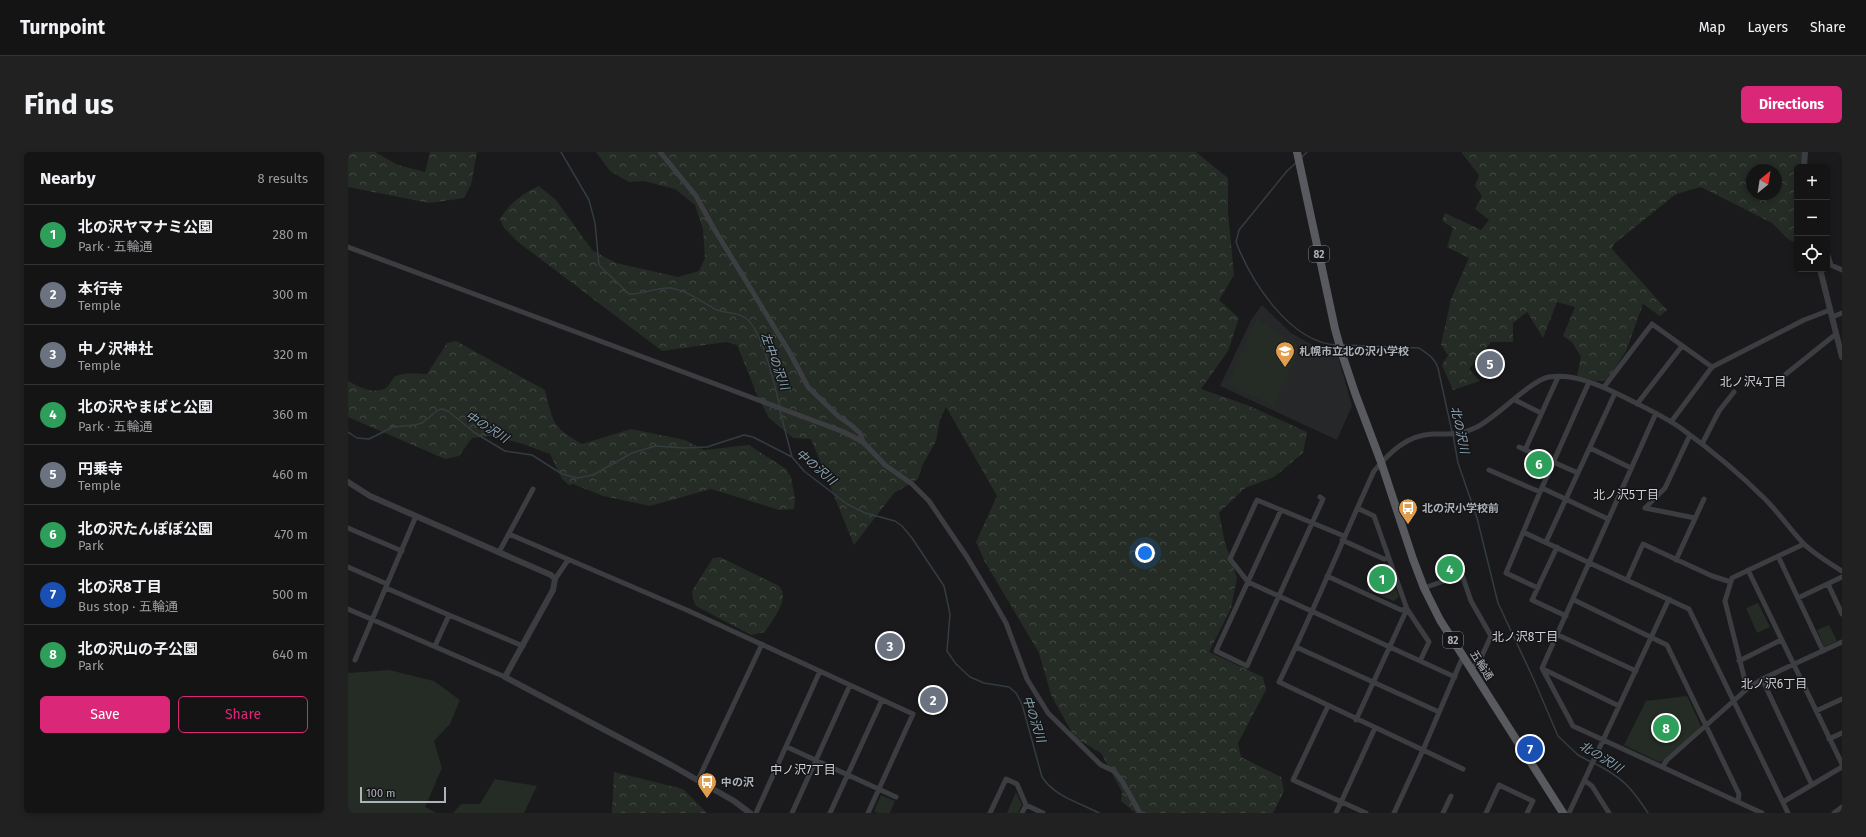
<!DOCTYPE html>
<meta charset="utf-8">
<style>
:root{--surface:#141415;--page:#212122;--text:#f1f3f6;--muted:#9d9ea0;--line:#333334;--accent:#db2777}
body{margin:0;font-family:"Fira Sans","Noto Sans JP",sans-serif;background:var(--page);color:var(--text)}
.controls{position:absolute;right:12px;top:12px;display:grid;overflow:hidden;border-radius:6px;box-shadow:0 2px 6px #0003}
.controls button{width:36px;height:36px;display:grid;place-items:center;padding:0;border:0;border-bottom:1px solid var(--line);background:var(--surface);color:var(--text);font:20px sans-serif}
.compass{position:absolute;left:1398px;top:12px;width:36px;height:36px;border-radius:50%;background:var(--surface);box-shadow:0 2px 6px #0003;rotate:30deg}
.scale{position:absolute;left:12px;bottom:10px;width:86px;box-sizing:border-box;padding-left:4px;border:2px solid #aeb3ba;border-top:0;font-size:11px;line-height:14px;white-space:nowrap;color:#aeb3ba;-webkit-text-stroke:3px #151517;paint-order:stroke}
.you{position:absolute;left:797px;top:401px;width:14px;height:14px;margin:-10px;border:3px solid #fff;border-radius:50%;background:#1a73e8;box-shadow:0 0 0 6px #1a73e833}
.badge{display:grid;place-items:center;width:26px;height:26px;border-radius:50%;background:var(--accent);color:#fff;font-size:13px;font-weight:700}
.pin{position:absolute;translate:-50% -50%;border:2px solid #fff;box-shadow:0 1px 4px #0006}
.list{margin:0;padding:0;list-style:none}
h2{display:flex;justify-content:space-between;align-items:center;height:52px;margin:0;padding:0 16px;font-size:17px}
h2 small{font-size:13px;font-weight:400;color:var(--muted)}
.list li{display:grid;grid-template-columns:26px 1fr auto;gap:12px;align-items:center;box-sizing:border-box;height:60px;padding:0 16px;border-top:1px solid var(--line)}
.list b{display:block;font-size:15px;white-space:nowrap}
.list p{margin:0;font-size:13px;white-space:nowrap;color:var(--muted)}
.list em{font-size:13px;font-style:normal;color:var(--muted)}
.actions{display:flex;gap:8px;padding:12px 16px}
.actions a{flex:1;padding:9px 0;border:1px solid var(--accent);border-radius:6px;text-align:center;font-size:14px;color:var(--accent)}
.actions .main{background:var(--accent);color:#fff}
.icon{flex:none;width:22px;height:22px;fill:none;stroke:currentColor;stroke-width:2;stroke-linecap:round;stroke-linejoin:round}
.map{position:relative;flex:none;width:1494px;height:661px;overflow:hidden;border-radius:6px}
header{display:flex;align-items:center;gap:24px;box-sizing:border-box;height:56px;padding:0 20px;background:var(--surface);border-bottom:1px solid var(--line)}
header strong{font-size:19px}
nav{display:flex;gap:22px;margin-inline-start:auto;font-size:14px}
.intro{display:flex;align-items:center;justify-content:space-between;box-sizing:border-box;height:96px;padding:0 24px}
h1{margin:0;font-size:28px}
.button{padding:10px 18px;border-radius:6px;background:var(--accent);color:#fff;font-size:14px;font-weight:700}
main{display:flex;gap:24px;padding:0 24px}
aside{flex:1;background:var(--surface);border-radius:6px;box-shadow:0 2px 6px #0003}
.map>svg:first-child{display:block}
.built{fill:#262729}
.green{fill:#242c25}
.forest{fill:url(#forest-crowns);fill-rule:evenodd}
.lines{fill:none;stroke-linecap:round;stroke-linejoin:round}
.stream{stroke:#333c41;stroke-width:1.5}
.minor{stroke:#3c3d41;stroke-width:5}
.tertiary{stroke:#3c3d41;stroke-width:6}
.primary{stroke:#585a5f;stroke-width:8}
.labels{text-anchor:middle;stroke-width:3;stroke-linejoin:round;paint-order:stroke}
.shield{fill:#151517;stroke:#808489;stroke-width:1}
.shield-label{font-size:10px;font-weight:bold;fill:#aeb3ba}
.poi-label{font-size:11px;font-weight:bold;fill:#aeb3ba;stroke:#151517;text-anchor:start}
.street-label{font-size:11px;fill:#aeb3ba;stroke:#151517}
.water-label{font-size:12px;font-style:italic;fill:#89a3b1;stroke:#151517}
.neighbourhood-label{font-size:12px;fill:#cfd2d7;stroke:#151517}
</style>
<header>
<strong>Turnpoint</strong>
<nav><a>Map</a><a>Layers</a><a>Share</a></nav>
</header>
<div class="intro"><h1>Find us</h1><a class="button">Directions</a></div>
<main>
<aside>
<h2>Nearby<small>8 results</small></h2>
<ul class="list">
<li><span class="badge" style="background:#2e9e5b">1</span><div><b>北の沢ヤマナミ公園</b><p>Park · 五輪通</p></div><em>280 m</em></li>
<li><span class="badge" style="background:#6b7280">2</span><div><b>本行寺</b><p>Temple</p></div><em>300 m</em></li>
<li><span class="badge" style="background:#6b7280">3</span><div><b>中ノ沢神社</b><p>Temple</p></div><em>320 m</em></li>
<li><span class="badge" style="background:#2e9e5b">4</span><div><b>北の沢やまばと公園</b><p>Park · 五輪通</p></div><em>360 m</em></li>
<li><span class="badge" style="background:#6b7280">5</span><div><b>円乗寺</b><p>Temple</p></div><em>460 m</em></li>
<li><span class="badge" style="background:#2e9e5b">6</span><div><b>北の沢たんぽぽ公園</b><p>Park</p></div><em>470 m</em></li>
<li><span class="badge" style="background:#1a4fb4">7</span><div><b>北の沢8丁目</b><p>Bus stop · 五輪通</p></div><em>500 m</em></li>
<li><span class="badge" style="background:#2e9e5b">8</span><div><b>北の沢山の子公園</b><p>Park</p></div><em>640 m</em></li>
</ul>
<div class="actions"><a class="main">Save</a><a>Share</a></div>
</aside>
<div class="map">
<svg width="1494" height="661" viewBox="0 0 1494 661">
<defs>
<pattern id="forest-crowns" width="20" height="18" patternUnits="userSpaceOnUse"><rect width="20" height="18" fill="#242c25"/><path d="M2 6a3 3 0 1 1 6 0M12 15a3 3 0 1 1 6 0" fill="none" stroke="#414843"/></pattern>
</defs>
<rect width="100%" height="100%" fill="#1a1a1c"/>
<!-- built -->
<path class="built" d="M 914,153 L 943,181 L 963,192 L 975,196 L 988,197 L 1004,254 L 989,288 L 872,234 L 903,168 Z"/>
<!-- green -->
<path class="green" d="M 909,166 L 932,183 L 948,191 L 950,200 L 925,254 L 879,232 Z
M 1030,411 L 1040,415 L 1051,445 L 1046,449 L 1019,438 Z
M 1410,451 L 1422,475 L 1409,481 L 1398,456 Z
M 1481,473 L 1489,489 L 1476,495 L 1469,478 Z
M 41,518 L 86,529 L 112,548 L 102,572 L 86,589 L 94,616 L 77,655 L 88,661 L 0,661 L 0,521 Z
M 1339,544 L 1353,574 L 1351,578 L 1315,609 L 1311,610 L 1276,593 L 1298,549 Z
M 147,627 L 189,634 L 176,661 L 105,661 L 113,652 L 132,652 Z
M 668,640 L 674,653 L 670,661 L 659,661 Z
M 533,643 L 547,649 L 542,661 L 530,661 L 526,659 Z"/>
<!-- forest -->
<path class="forest" d="M 0,0 L 27,0 L 50,13 L 77,20 L 82,0 L 129,0 L 123,33 L 116,46 L 81,51 L 0,35 Z
M 248,0 L 848,0 L 880,26 L 880,60 L 886,123 L 871,148 L 891,166 L 880,199 L 853,237 L 899,253 L 959,280 L 955,301 L 926,325 L 897,336 L 871,361 L 877,391 L 889,426 L 883,456 L 861,500 L 915,525 L 918,538 L 890,591 L 893,605 L 933,625 L 936,639 L 925,661 L 788,661 L 773,649 L 774,640 L 753,601 L 727,586 L 703,543 L 691,501 L 637,410 L 628,390 L 649,344 L 598,255 L 592,267 L 588,289 L 574,314 L 570,327 L 546,341 L 506,393 L 463,287 L 445,286 L 421,266 L 410,245 L 389,193 L 378,190 L 314,199 L 170,90 L 156,76 L 152,67 C 161,52 175,41 191,34 L 208,48 L 244,98 L 268,111 L 330,125 L 351,119 L 357,106 L 355,77 L 347,53 L 327,37 L 296,29 L 281,30 L 262,19 Z
M 1113,0 L 1455,0 L 1454,15 L 1449,15 L 1449,92 L 1440,87 L 1424,71 L 1353,35 L 1328,42 L 1266,92 L 1264,97 L 1319,158 L 1312,164 L 1295,152 L 1278,199 L 1259,228 L 1249,229 L 1229,224 L 1233,205 L 1224,190 L 1215,184 L 1227,155 L 1209,150 L 1195,186 L 1179,160 L 1165,171 L 1165,190 L 1143,190 L 1121,217 L 1132,229 L 1105,238 L 1094,213 L 1100,203 L 1093,193 L 1103,147 L 1121,106 L 1099,95 L 1105,76 L 1094,69 L 1097,61 L 1133,78 L 1141,68 L 1127,57 L 1134,44 L 1127,34 L 1131,23 ZM 1404,18 L 1428,18 L 1428,42 L 1404,42 Z
M 108,189 L 197,238 C 205,270 204,275 234,292 L 283,277 L 337,288 L 356,298 L 401,293 L 438,317 L 443,325 L 447,347 L 446,357 L 431,358 L 363,337 L 302,354 L 255,344 L 225,332 L 221,333 L 214,327 L 202,302 L 175,292 L 142,284 L 124,286 L 111,304 L 97,307 L 0,265 L 0,229 C 12,235 24,243 38,236 C 42,233 44,226 48,224 C 57,220 70,222 79,222 L 99,191 Z
M 372,405 L 431,434 C 443,447 424,468 417,480 L 403,483 L 348,454 L 345,447 L 344,439 L 365,406 Z
M 266,620 L 335,637 L 359,661 L 264,661 Z"/>
<g class="lines">
<!-- stream -->
<path class="stream" d="M 213,0 L 241,48 L 247,71 L 251,113 L 281,142 C 294,143 308,135 323,136 C 340,139 352,149 367,157 C 377,162 389,159 399,167 C 415,181 427,234 432,255
M 953,6 L 959,0
M 948,11 L 939,19 L 891,78 L 888,90 C 903,129 942,191 989,193
M 995,193 L 1071,196 C 1080,202 1087,206 1090,216 L 1104,280
M 432,259 L 444,305
M 0,280 L 9,286 L 21,287 L 45,275 L 67,273 L 74,271 L 90,258 L 94,257 L 100,259 L 127,281 L 157,299 L 184,303 L 214,322 L 229,326 L 245,323 L 284,301 L 307,294 L 336,296 L 359,295 L 396,283 L 405,285 L 444,305 L 456,319 L 499,352 L 517,361 L 547,369 L 554,374 L 564,386 L 596,434 L 602,462 L 599,499 L 608,512 L 622,525 L 636,531 L 661,535 L 668,541 L 674,552 L 694,625 C 706,644 732,651 751,661
M 1105,283 L 1110,311 L 1129,366 L 1150,451 L 1186,528 L 1210,584 L 1230,603 L 1243,610
M 1246,611 C 1275,626 1283,635 1300,661"/>
<!-- minor -->
<path class="minor" d="M 312,0 L 348,44 L 365,75 L 442,201 L 460,235 L 490,264 L 503,273 L 512,281 L 515,290
M 0,95 L 496,280 L 515,290 L 537,313 L 564,332 L 581,349 L 619,405 L 642,443 L 658,471 L 679,527 L 700,561 L 753,613 L 766,619 L 774,629 L 792,661
M 1479,100 L 1483,113 L 1494,118
M 1484,165 L 1494,161
M 1438,222 L 1488,182
M 1256,235 L 1304,172 L 1364,215
M 1167,248 L 1193,261
M 1289,252 L 1334,194
M 1308,261 L 1194,516 L 1225,574 L 1414,661
M 1323,270 L 1364,215 L 1456,168 L 1482,158
M 1342,283 L 1317,336 L 1297,356 L 1347,366
M 1354,292 L 1371,259 L 1386,240
M 1171,295 L 1230,321
M 1242,296 L 1283,316
M 1177,298 L 1210,225
M 1141,318 L 1192,340
M 1194,336 L 1260,367
M 1009,356 L 1026,364 L 1059,457 L 1081,490 L 1072,509
M 933,358 L 868,499 L 899,514 L 975,347 L 972,345
M 0,376 L 54,399
M 1175,380 L 1341,457 L 1440,661
M 161,382 L 341,459 L 565,562 L 520,661
M 996,384 L 909,348 L 882,407 L 900,430 L 1107,525
M 994,388 L 1036,407 L 1041,406
M 1198,390 L 1267,241
M 1209,395 L 1184,448 L 1218,464
M 151,400 L 185,337
M 1430,404 L 1475,499
M 1328,408 L 1356,347
M 1110,411 L 1123,449 L 1143,484 L 1132,508 L 1123,517
M 0,415 L 39,432
M 1400,418 L 1494,612
M 979,424 L 1053,458 L 1059,457
M 207,427 L 220,408
M 1279,428 L 1295,392 L 1364,424 L 1383,430
M 1480,432 L 1494,462
M 38,436 L 101,463
M 1076,436 L 1113,423
M 1190,436 L 1158,421 L 1192,340 L 1241,230
M 1450,446 L 1494,425
M 1226,448 L 1319,493 L 1391,642 L 1390,650
M 0,457 L 157,525
M 1210,483 L 1288,519
M 87,494 L 101,463 L 175,494
M 948,495 L 1091,560
M 1117,507 L 1113,509 L 1075,598 L 931,530 C 965,461 994,389 1026,319 C 1042,300 1059,283 1085,282 C 1104,282 1112,283 1129,275 C 1149,265 1183,228 1201,225 C 1226,221 1254,234 1276,245 C 1295,255 1316,264 1334,277 C 1363,298 1392,322 1417,347 C 1431,361 1442,377 1455,391 C 1466,402 1481,411 1494,419
M 7,508 L 68,364
M 1391,509 L 1433,488
M 1195,517 L 1271,554
M 1414,527 L 1464,633
M 1399,537 L 1377,449 L 1384,426 L 1456,392
M 980,554 L 945,628 L 1018,661
M 1468,559 L 1494,547
M 1008,568 L 1059,457
M 1481,587 L 1494,581
M 439,595 L 548,645
M 1314,615 L 1319,608 L 1399,537 L 1414,527 L 1494,490
M 350,628 L 414,492
M 1237,629 L 1244,634 L 1261,661
M 1435,650 L 1494,615
M 678,653 L 695,661
M 408,661 L 472,519
M 444,661 L 502,533
M 482,661 L 534,548
M 642,661 L 658,627 L 669,632 L 678,653 L 674,661
M 988,661 L 1027,576
M 1046,661 L 1075,598 L 1115,617
M 1095,661 L 1103,644
M 1138,661 L 1151,633 L 1185,649 L 1179,661
M 1221,661 L 1321,447
M 1486,661 L 1494,655"/>
<!-- tertiary -->
<path class="tertiary" d="M 1456,15 L 1457,0
M 1472,117 L 1494,205
M 0,330 L 22,344 L 203,423 L 207,427 L 205,438 L 157,525 L 323,613 L 386,649 L 402,661"/>
<!-- primary -->
<path class="primary" d="M 949,0 L 987,177 L 994,202 L 1007,241 L 1033,310 L 1065,407 L 1076,436 L 1092,468 L 1215,661"/>
</g>
<!-- icons -->
<defs>
<g id="school-pin" transform="scale(1)"><path d="M0 17L-7.5 6A9.5 9.5 0 1 1 7.5 6Z" fill="#e09d4e" stroke="#151517"/><path d="M0-5L7-2L0 1L-7-2ZM-4 1L0 2.5L4 1V4Q0 6-4 4Z" fill="#fff"/></g>
<g id="bus-pin" transform="scale(1)"><path d="M0 17L-7.5 6A9.5 9.5 0 1 1 7.5 6Z" fill="#e09d4e" stroke="#151517"/><path d="M-5-6H5V4H4V6H2V4H-2V6H-4V4H-5ZM-3.5-4V0h7V-4ZM-3.5 1.2v1.5H-2V1.2ZM2 1.2v1.5H3.5V1.2Z" fill="#fff"/></g>
</defs>
<g fill-rule="evenodd">
<use href="#school-pin" x="937" y="199"/>
<use href="#bus-pin" x="1060" y="356"/>
<use href="#bus-pin" x="359" y="630"/>
</g>
<g class="labels">
<!-- shield labels -->
<g class="shield">
<rect x="961" y="94" width="20" height="16" rx="3"/>
<rect x="1095" y="480" width="20" height="16" rx="3"/>
</g>
<g class="shield-label">
<text x="971" y="106">82</text>
<text x="1105" y="492">82</text>
</g>
<!-- poi labels -->
<g class="poi-label">
<text x="951" y="203">札幌市立北の沢小学校</text>
<text x="1074" y="360">北の沢小学校前</text>
<text x="373" y="634">中の沢</text>
</g>
<!-- street labels -->
<g class="street-label">
<text transform="translate(1134 513) rotate(58)" y="4">五輪通</text>
</g>
<!-- water labels -->
<g class="water-label">
<text transform="translate(427 209) rotate(70)" y="4">左中の沢川</text>
<text transform="translate(139 275) rotate(32)" y="4">中の沢川</text>
<text transform="translate(1112 278) rotate(78)" y="4">北の沢川</text>
<text transform="translate(468 315) rotate(40)" y="4">中の沢川</text>
<text transform="translate(686 567) rotate(72)" y="4">中の沢川</text>
<text transform="translate(1253 605) rotate(32)" y="4">北の沢川</text>
</g>
<!-- neighbourhood labels -->
<g class="neighbourhood-label">
<text x="1405" y="234">北ノ沢4丁目</text>
<text x="1278" y="347">北ノ沢5丁目</text>
<text x="1177" y="489">北ノ沢8丁目</text>
<text x="1426" y="536">北ノ沢6丁目</text>
<text x="455" y="622">中ノ沢7丁目</text>
</g>
</g>
</svg>
<div class="controls">
<button>+</button>
<button>−</button>
<button><svg class="icon" aria-label="locate" viewBox="0 0 24 24"><circle cx="12" cy="12" r="6"/><path d="M12 2v4M12 18v4M2 12h4M18 12h4"/></svg></button>
</div>
<svg class="compass" viewBox="-18 -18 36 36"><path d="M0-13l5 13h-10z" fill="#e53935"/><path d="M0 13l5-13h-10z" fill="#9d9ea0"/></svg>
<div class="scale">100 m</div>
<div class="you"></div>
<div class="pin badge" style="left:1034px;top:427px;background:#2e9e5b">1</div>
<div class="pin badge" style="left:585px;top:548px;background:#6b7280">2</div>
<div class="pin badge" style="left:542px;top:494px;background:#6b7280">3</div>
<div class="pin badge" style="left:1102px;top:417px;background:#2e9e5b">4</div>
<div class="pin badge" style="left:1142px;top:212px;background:#6b7280">5</div>
<div class="pin badge" style="left:1191px;top:312px;background:#2e9e5b">6</div>
<div class="pin badge" style="left:1182px;top:597px;background:#1a4fb4">7</div>
<div class="pin badge" style="left:1318px;top:576px;background:#2e9e5b">8</div>
</div>
</main>
